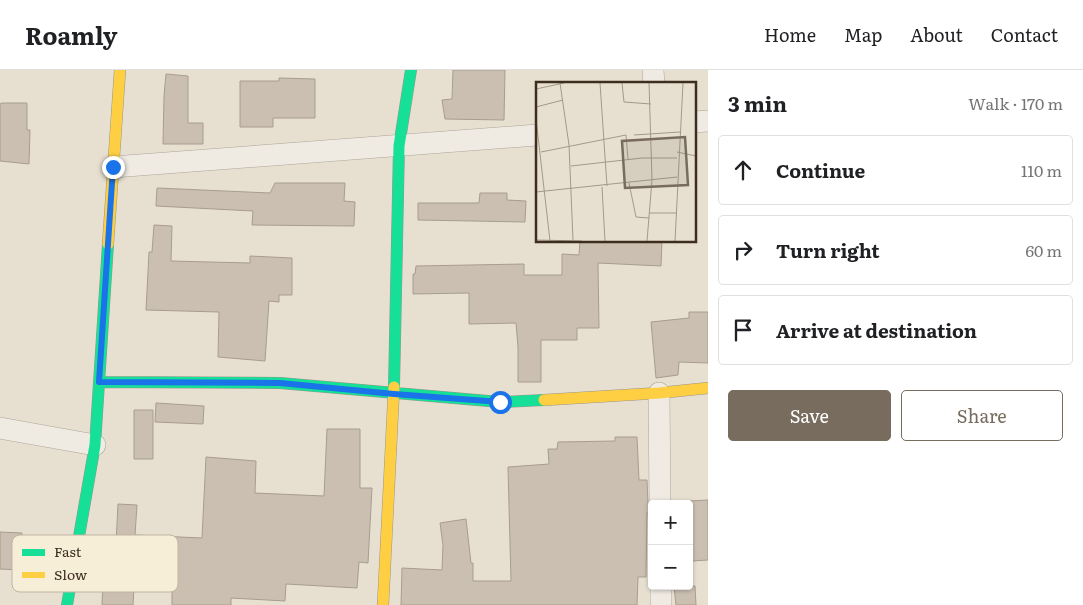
<!DOCTYPE html>
<meta charset="utf-8">
<style>
:root{--surface:#fff;--page:#f2f2f2;--text:#202124;--muted:#757577;--line:#e0e0e0;--accent:#786c5e}
body{margin:0;font-family:Literata,serif;background:var(--page);color:var(--text)}
.controls{position:absolute;right:15px;bottom:15px;display:grid;overflow:hidden;border-radius:5px;box-shadow:0 1px 4px #0004}
.controls button{width:45px;height:45px;display:grid;place-items:center;padding:0;border:0;border-bottom:1px solid var(--line);background:var(--surface);color:var(--text);font:25px sans-serif}
.stop{position:absolute;width:15px;height:15px;margin:-11px;border:4px solid #1a73e8;border-radius:50%;background:#fff}
.stop.end{background:#1a73e8;border-color:#fff;box-shadow:0 1px 5px #0008}
.list{margin:0;padding:0;list-style:none}
h2{display:flex;justify-content:space-between;align-items:center;height:65px;margin:0;padding:0 20px;font-size:21px}
h2 small{font-size:16px;font-weight:400;color:var(--muted)}
.list li{display:grid;grid-template-columns:32px 1fr auto;gap:15px;align-items:center;box-sizing:border-box;height:70px;margin:0 10px 10px;padding:0 10px;border:1px solid var(--line);border-radius:5px}
.list b{display:block;font-size:19px;white-space:nowrap}
.list em{font-size:16px;font-style:normal;color:var(--muted)}
.actions{display:flex;gap:10px;padding:15px 20px}
.actions a{flex:1;padding:11px 0;border:1px solid var(--accent);border-radius:5px;text-align:center;font-size:18px;color:var(--accent)}
.actions .main{background:var(--accent);color:#fff}
.icon{flex:none;width:28px;height:28px;fill:none;stroke:currentColor;stroke-width:2;stroke-linecap:round;stroke-linejoin:round}
.map{position:relative;flex:none;width:708px;height:535px;overflow:hidden}
header{display:flex;align-items:center;gap:30px;box-sizing:border-box;height:70px;padding:0 25px;background:var(--surface);border-bottom:1px solid var(--line)}
header strong{font-size:24px}
nav{display:flex;gap:28px;margin-inline-start:auto;font-size:18px}
main{display:flex}
aside{flex:1;background:var(--surface)}
.map>svg:first-child{display:block}
.building{fill:#cbbfb2;stroke:#a89c90}
.lines{fill:none;stroke-linecap:round;stroke-linejoin:round}
.street-casing{stroke:#ada599;stroke-width:22}
.fast-casing{stroke:#9c958a;stroke-width:12}
.slow-casing{stroke:#9c958a;stroke-width:12}
.street{stroke:#efebe3;stroke-width:21}
.fast{stroke:#16e098;stroke-width:11}
.slow{stroke:#ffcf43;stroke-width:11}
.route{stroke:#1a73e8;stroke-width:6}
.inset-road{fill:none;stroke:#a3998a;stroke-width:1}
.view{fill:#786c5e;fill-opacity:0.15;stroke:#786c5e;stroke-width:2.5}
.inset-edge{fill:none;stroke:#3d2e20;stroke-width:2.5}
.key{fill:#f7eed8;stroke:#bfb4a1;stroke-width:1}
.key-label{font-size:14px;fill:#3d2e20}
</style>
<header>
<strong>Roamly</strong>
<nav><a>Home</a><a>Map</a><a>About</a><a>Contact</a></nav>
</header>
<main>
<div class="map">
<svg width="708" height="535" viewBox="0 0 708 535">
<rect width="100%" height="100%" fill="#e7e0d1"/>
<!-- building -->
<path class="building" d="M 453,0 L 505,0 L 504,50 L 445,49 L 442,30 L 452,29 Z
M 166,4 L 188,6 L 188,53 L 203,53 L 203,74 L 163,74 L 164,26 Z
M 279,8 L 315,9 L 315,48 L 273,48 L 273,57 L 240,57 L 240,11 L 279,11 Z
M 2,33 L 27,33 L 27,60 L 30,60 L 29,94 L 0,91 L 0,34 Z
M 275,113 L 345,113 L 344,131 L 355,132 L 354,156 L 252,155 L 253,141 L 156,136 L 157,118 L 270,123 Z
M 480,123 L 507,123 L 507,130 L 526,131 L 525,152 L 418,150 L 418,133 L 479,133 Z
M 154,155 L 172,156 L 171,191 L 250,193 L 250,186 L 292,188 L 292,225 L 279,225 L 279,232 L 269,231 L 265,291 L 218,287 L 219,242 L 146,240 L 149,182 L 152,182 Z
M 580,171 L 662,171 L 661,196 L 598,193 L 599,258 L 577,258 L 577,270 L 541,270 L 541,312 L 518,312 L 518,277 L 516,253 L 469,254 L 469,223 L 413,224 L 413,204 L 415,204 L 416,196 L 524,194 L 524,205 L 562,205 L 562,184 L 579,185 Z
M 689,242 L 708,242 L 708,293 L 679,292 L 678,305 L 656,308 L 651,252 L 689,248 Z
M 156,333 L 204,336 L 203,354 L 155,352 Z
M 134,340 L 153,340 L 153,389 L 134,389 Z
M 327,359 L 360,359 L 360,418 L 372,418 L 368,493 L 359,492 L 357,518 L 286,514 L 285,531 L 231,528 L 231,535 L 172,535 L 172,518 L 134,517 L 133,535 L 102,535 L 103,513 L 114,513 L 118,434 L 137,435 L 135,465 L 202,468 L 206,387 L 256,391 L 255,423 L 324,426 Z
M 615,367 L 637,367 L 639,410 L 647,410 L 648,434 L 652,443 L 647,443 L 646,507 L 638,507 L 637,535 L 401,535 L 402,498 L 442,500 L 443,475 L 440,453 L 466,449 L 471,493 L 473,493 L 473,511 L 511,511 L 508,397 L 549,394 L 548,379 L 557,379 L 558,372 L 615,371 Z
M 708,430 L 708,490 L 692,491 L 689,431 Z
M 0,462 L 22,463 L 21,500 L 0,499 Z
M 674,516 L 695,516 L 696,535 L 676,535 Z"/>
<g class="lines">
<!-- street casing -->
<g class="street-casing">
<path id="street" d="M 653,0 L 654,14
M 694,52 L 708,51
M 113,97 L 537,65
M 659,323 L 660,434
M 0,358 L 95,375
M 661,516 L 661,535"/>
</g>
<!-- fast casing -->
<g class="fast-casing">
<path id="fast" d="M 99,312 L 280,313 L 500,332 L 544,330
M 394,317 L 399,76 L 411,0
M 67,535 L 95,375 L 108,174"/>
</g>
<!-- slow casing -->
<g class="slow-casing">
<path id="slow" d="M 108,174 L 120,0
M 544,330 L 659,323 L 708,318
M 383,535 L 394,317"/>
</g>
<!-- street -->
<use href="#street" class="street"/>
<!-- fast -->
<use href="#fast" class="fast"/>
<!-- slow -->
<use href="#slow" class="slow"/>
</g>
<g class="lines">
<!-- route -->
<path class="route" d="M 113,97 L 99,312 L 280,313 L 394,324 L 500,332"/>
</g>
<!-- overview -->
<g transform="translate(536 12)">
<rect width="160" height="160" fill="#e7e0d1"/>
<path class="inset-road" d="M 24,1 L 33,63 L 37,158M 64,1 L 71,104M 86,1 L 88,20 L 115,22M 0,7 L 28,1M 0,25 L 27,18M 0,37 L 14,159M 98,53 L 144,50M 5,70 L 90,53 L 92,77M 141,70 L 160,74M 35,84 L 106,76 L 141,76M 93,101 L 100,135 L 113,136M 66,105 L 69,159M 0,110 L 141,95M 113,131 L 141,131M 0,158 L 46,159M 111,159 L 116,98 L 113,1M 139,159 L 147,1"/>
<path class="view" d="M 149,55 L 152,103 L 89,106 L 86,59 Z"/>
<rect width="160" height="160" class="inset-edge"/>
</g>
<!-- legend -->
<rect x="12" y="465" width="166" height="57" rx="8" class="key"/>
<rect x="22" y="479" width="23" height="7" fill="#16e098"/>
<rect x="22" y="502" width="23" height="6" fill="#ffcf43"/>
<g class="key-label">
<text x="54" y="487">Fast</text>
<text x="54" y="510">Slow</text>
</g>
</svg>
<div class="controls">
<button>+</button>
<button>−</button>
</div>
<div class="stop" style="left:500px;top:332px"></div>
<div class="stop end" style="left:113px;top:97px"></div>
</div>
<aside>
<h2>3 min<small>Walk · 170 m</small></h2>
<ul class="list">
<li><svg class="icon" aria-label="ahead" viewBox="0 0 24 24"><path d="M12 20V5M6 11l6-6 6 6"/></svg><div><b>Continue</b></div><em>110 m</em></li>
<li><svg class="icon" aria-label="right" viewBox="0 0 24 24"><path d="M7 20v-9h11M14 6l5 5-5 5"/></svg><div><b>Turn right</b></div><em>60 m</em></li>
<li><svg class="icon" aria-label="arrive" viewBox="0 0 24 24"><path d="M6 21V4h12l-3 4 3 4H6"/></svg><div><b>Arrive at destination</b></div></li>
</ul>
<div class="actions"><a class="main">Save</a><a>Share</a></div>
</aside>
</main>
